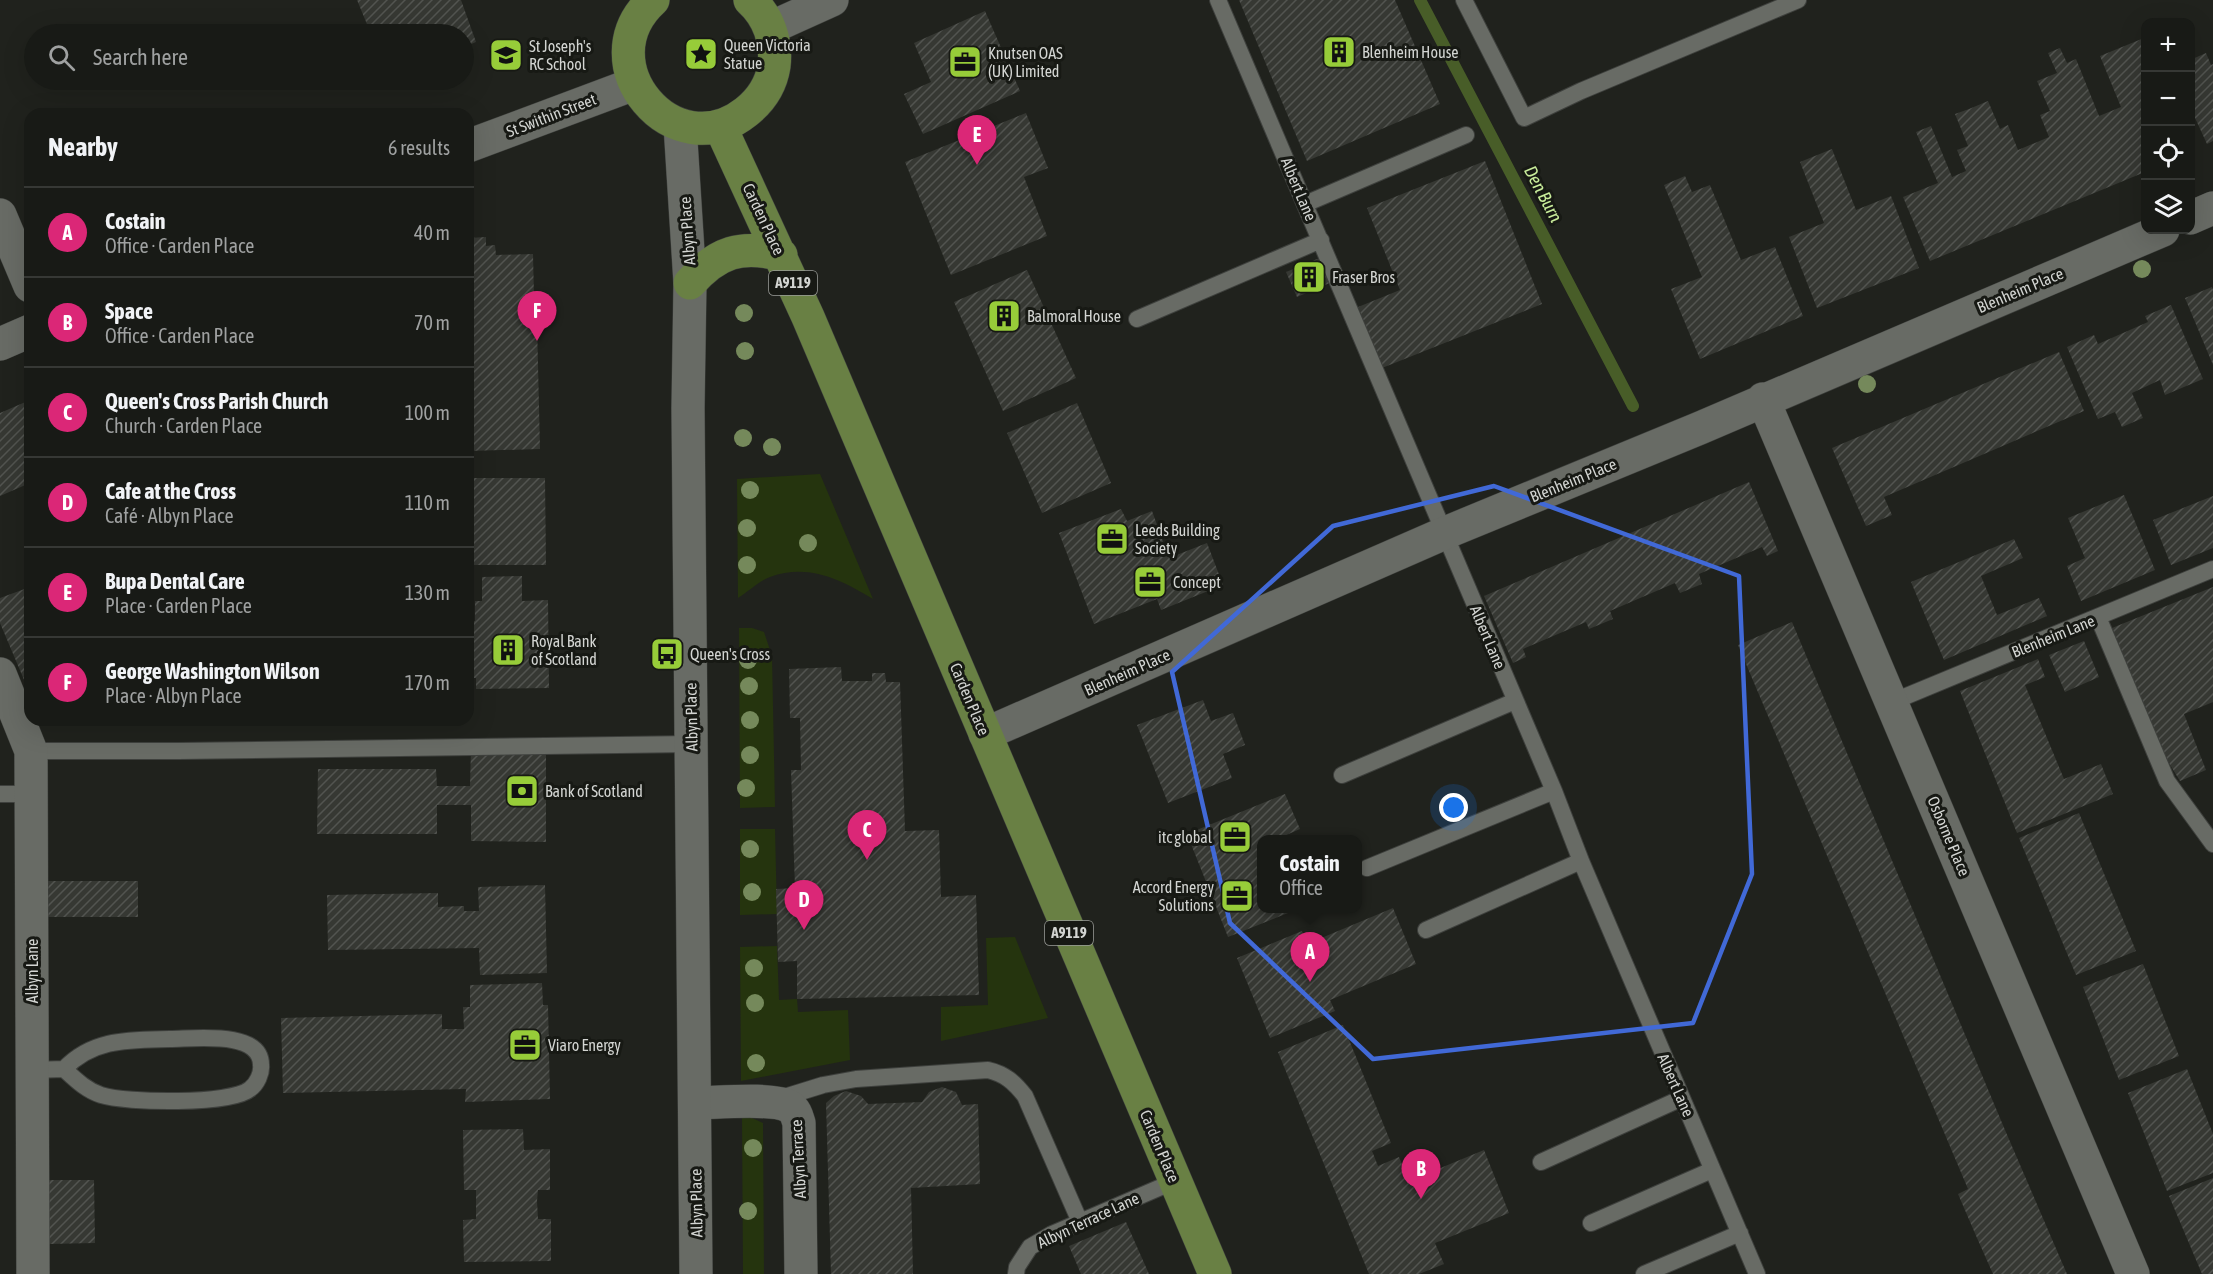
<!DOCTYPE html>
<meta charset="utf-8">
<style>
:root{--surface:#181a16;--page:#21231f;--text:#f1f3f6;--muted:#9fa1a1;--line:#363835;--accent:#db2777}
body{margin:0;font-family:"Asap Condensed",sans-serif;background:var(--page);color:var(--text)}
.controls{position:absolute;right:18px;top:18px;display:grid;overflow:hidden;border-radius:12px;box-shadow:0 6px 24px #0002}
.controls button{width:54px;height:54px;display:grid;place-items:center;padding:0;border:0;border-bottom:2px solid var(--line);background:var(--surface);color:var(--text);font:30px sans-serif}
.you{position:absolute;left:1454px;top:808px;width:21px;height:21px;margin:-15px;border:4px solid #fff;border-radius:50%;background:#1a73e8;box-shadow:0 0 0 9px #1a73e833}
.badge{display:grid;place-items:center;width:39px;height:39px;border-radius:50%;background:var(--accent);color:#fff;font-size:20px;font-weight:700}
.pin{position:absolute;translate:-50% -50px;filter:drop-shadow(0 2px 3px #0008)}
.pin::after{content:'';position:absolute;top:32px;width:21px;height:18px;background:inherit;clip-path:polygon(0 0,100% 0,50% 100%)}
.popup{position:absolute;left:1257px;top:835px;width:105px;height:78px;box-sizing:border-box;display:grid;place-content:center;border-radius:12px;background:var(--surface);filter:drop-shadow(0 2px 4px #0005);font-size:20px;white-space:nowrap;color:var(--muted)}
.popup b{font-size:22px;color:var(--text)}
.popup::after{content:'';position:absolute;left:50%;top:100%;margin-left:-12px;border:12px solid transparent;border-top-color:var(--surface)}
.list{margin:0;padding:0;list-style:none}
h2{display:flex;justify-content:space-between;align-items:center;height:78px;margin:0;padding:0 24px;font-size:26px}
h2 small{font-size:20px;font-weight:400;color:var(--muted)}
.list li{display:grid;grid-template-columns:39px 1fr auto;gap:18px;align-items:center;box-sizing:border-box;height:90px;padding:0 24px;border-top:2px solid var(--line)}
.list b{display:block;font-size:22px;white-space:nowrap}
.list p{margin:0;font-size:20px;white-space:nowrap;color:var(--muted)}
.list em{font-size:20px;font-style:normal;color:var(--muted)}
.icon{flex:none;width:33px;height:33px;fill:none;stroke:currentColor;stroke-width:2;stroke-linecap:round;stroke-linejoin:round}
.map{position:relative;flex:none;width:2213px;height:1274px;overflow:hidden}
.search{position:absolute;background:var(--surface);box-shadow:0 6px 24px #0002;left:24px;top:24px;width:450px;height:66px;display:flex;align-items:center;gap:15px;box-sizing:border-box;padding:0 21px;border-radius:33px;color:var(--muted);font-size:22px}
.panel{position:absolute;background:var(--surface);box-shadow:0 6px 24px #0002;left:24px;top:108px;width:450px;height:618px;border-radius:18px}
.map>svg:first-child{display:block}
.green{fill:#25340e}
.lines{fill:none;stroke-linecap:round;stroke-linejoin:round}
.stream{stroke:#485d28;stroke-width:12}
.building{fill:url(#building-hatch)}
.lane-casing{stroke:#3e403d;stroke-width:18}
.street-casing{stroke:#3e403d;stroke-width:34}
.secondary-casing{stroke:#3e403d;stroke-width:34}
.primary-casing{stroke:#3e403d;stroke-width:34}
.lane{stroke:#686b65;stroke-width:16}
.street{stroke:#686b65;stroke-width:33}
.secondary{stroke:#686b65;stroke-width:33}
.primary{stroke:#698044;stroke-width:33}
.tree{fill:#75895b}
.marked{fill:none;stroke:#4169d7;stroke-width:4.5;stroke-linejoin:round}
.labels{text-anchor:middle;stroke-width:6;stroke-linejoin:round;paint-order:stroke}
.shield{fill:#171914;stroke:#9b9d99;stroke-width:1.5}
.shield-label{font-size:15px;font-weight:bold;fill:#d3d5d2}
.poi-label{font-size:16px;fill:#d3d5d2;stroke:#171914;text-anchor:start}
.street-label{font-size:16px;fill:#d3d5d2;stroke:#171914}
.water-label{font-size:18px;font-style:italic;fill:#c9ed9b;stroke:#171914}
</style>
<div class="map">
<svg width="2213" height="1274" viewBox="0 0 2213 1274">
<defs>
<pattern id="building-hatch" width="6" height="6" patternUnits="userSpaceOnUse" patternTransform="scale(1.5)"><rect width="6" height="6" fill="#363833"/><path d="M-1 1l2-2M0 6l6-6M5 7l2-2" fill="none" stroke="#525450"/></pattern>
</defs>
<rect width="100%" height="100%" fill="#20221d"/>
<!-- green -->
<path class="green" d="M 820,474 L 873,599 C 841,580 809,563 770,577 C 759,581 748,592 738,598 L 737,479 Z
M 739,628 L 752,628 L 764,632 L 772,656 L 775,807 L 740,808 Z
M 740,829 L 775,829 L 777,914 L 740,915 Z
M 1015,937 L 1048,1018 L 941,1041 L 941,1007 L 988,1005 L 986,938 Z
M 777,946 L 779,1000 L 797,999 L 798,1012 L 848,1010 L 850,1060 L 741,1081 L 740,947 Z
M 742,1118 L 752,1118 L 763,1123 L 764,1274 L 743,1274 Z"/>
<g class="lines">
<!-- stream -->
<path class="stream" d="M 1420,0 L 1633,406"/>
</g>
<!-- building -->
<path class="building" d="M 357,0 L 461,0 L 476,42 L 464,47 L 464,34 L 371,34 Z
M 1239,0 L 1395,0 L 1440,104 L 1307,161 Z
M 985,11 L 1020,91 L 923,134 L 904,94 L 931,82 L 914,43 Z
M 2144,38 L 2145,172 L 1930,261 L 1903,197 L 1938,183 L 1916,132 L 1931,126 L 1952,177 L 1966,171 L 1957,150 L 1968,146 L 1955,114 L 1969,109 L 1988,101 L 2000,129 L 2008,125 L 2018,150 L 2049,137 L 2040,115 L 2050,111 L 2037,81 L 2057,73 L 2048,53 L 2060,48 L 2067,63 L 2076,59 L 2099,116 L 2121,107 L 2100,56 Z
M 2206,53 L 2211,65 L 2213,64 L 2213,141 L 2207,144 L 2190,107 L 2190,60 Z
M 1026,113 L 1048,168 L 1024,177 L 1047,236 L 951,275 L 905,162 Z
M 1832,149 L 1856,210 L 1891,196 L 1919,268 L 1817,308 L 1789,237 L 1824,223 L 1800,162 Z
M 1485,161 L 1542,304 L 1382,368 L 1358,307 L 1400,290 L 1367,208 Z
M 1685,176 L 1692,192 L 1710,185 L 1741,260 L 1775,247 L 1803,316 L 1700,359 L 1671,289 L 1702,277 L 1664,185 Z
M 486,237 L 486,246 L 495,245 L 496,255 L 533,254 L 534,297 L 549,297 L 550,323 L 537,323 L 540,449 L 469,451 L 468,238 Z
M 1322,257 L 1332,282 L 1297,297 L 1286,272 Z
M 1027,270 L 1076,378 L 1003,411 L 954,302 Z
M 2212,287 L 2213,290 L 2213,365 L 2185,298 Z
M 2171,305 L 2203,379 L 2165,395 L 2160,380 L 2132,393 L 2143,418 L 2122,427 L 2115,412 L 2098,419 L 2067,347 L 2094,335 L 2098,344 L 2148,322 L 2145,316 Z
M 2059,352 L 2084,411 L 1884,497 L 1892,515 L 1866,526 L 1832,448 Z
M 30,400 L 30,483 L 0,496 L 0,413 Z
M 1077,403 L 1111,483 L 1042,513 L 1007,433 Z
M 472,478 L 545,478 L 546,565 L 473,565 L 473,545 L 468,545 L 468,501 L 472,501 Z
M 1749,482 L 1778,551 L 1767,556 L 1762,547 L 1699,574 L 1702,584 L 1680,593 L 1675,583 L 1610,611 L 1613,619 L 1589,629 L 1586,622 L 1523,649 L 1526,657 L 1513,663 L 1484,596 Z
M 2124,495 L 2155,570 L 2081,601 L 2067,566 L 2085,558 L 2068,518 Z
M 2213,496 L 2213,548 L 2171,565 L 2153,520 Z
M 1121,509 L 1127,521 L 1152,511 L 1169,558 L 1207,543 L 1223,585 L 1161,610 L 1157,599 L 1094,624 L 1059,533 Z
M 2014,539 L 2023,558 L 1981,576 L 1997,615 L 2039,598 L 2047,616 L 1944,660 L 1911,582 Z
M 522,576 L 522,601 L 548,600 L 549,688 L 476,689 L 476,678 L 468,678 L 468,621 L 475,621 L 475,601 L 482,601 L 482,577 Z
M 30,587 L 30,694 L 0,623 L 0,598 Z
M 2213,587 L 2213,702 L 2184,714 L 2206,770 L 2180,781 L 2164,755 L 2112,628 Z
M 1792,622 L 2005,1130 L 2067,1274 L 1993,1274 L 1977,1238 L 1958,1194 L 1968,1189 L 1738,645 Z
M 2084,641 L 2099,677 L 2065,692 L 2049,655 Z
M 2038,659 L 2045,677 L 2025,685 L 2064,779 L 2101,764 L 2113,794 L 2017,833 L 1960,691 Z
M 841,667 L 842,681 L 872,681 L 872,673 L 885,673 L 886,682 L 900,682 L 905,831 L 939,830 L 941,897 L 976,895 L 979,995 L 797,999 L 797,961 L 778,962 L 776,889 L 795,888 L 791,770 L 801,770 L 800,718 L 790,718 L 789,669 Z
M 1203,700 L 1211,721 L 1233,713 L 1245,745 L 1223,754 L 1232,778 L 1168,803 L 1137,725 Z
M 46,720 L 192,720 L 193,724 L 46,722 Z
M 471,748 L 546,748 L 546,842 L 471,841 L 471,805 L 437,805 L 437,834 L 317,834 L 318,769 L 436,769 L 437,786 L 470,786 Z
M 1285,794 L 1300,829 L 1275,840 L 1262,840 L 1262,909 L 1298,909 L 1228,937 L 1187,834 Z
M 2079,813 L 2136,951 L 2076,975 L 2019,838 Z
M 43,881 L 138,881 L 138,917 L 43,917 Z
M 545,885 L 547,973 L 480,975 L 479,948 L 328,950 L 327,895 L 438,893 L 438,907 L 464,906 L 464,911 L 479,911 L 478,887 Z
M 1393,908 L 1416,964 L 1330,1000 L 1335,1011 L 1270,1038 L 1237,958 L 1302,931 L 1307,944 Z
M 2143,964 L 2179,1056 L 2119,1080 L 2083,987 Z
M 542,983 L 543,1005 L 548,1005 L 550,1099 L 465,1102 L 466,1089 L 283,1093 L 281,1018 L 442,1014 L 442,1029 L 464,1029 L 463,1007 L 470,1007 L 470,985 Z
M 1343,1025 L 1391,1143 L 1372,1151 L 1378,1166 L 1399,1157 L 1409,1181 L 1484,1150 L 1509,1213 L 1435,1243 L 1444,1264 L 1419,1274 L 1369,1274 L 1278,1052 Z
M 2187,1069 L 2213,1134 L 2213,1173 L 2167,1191 L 2128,1093 Z
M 942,1087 L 956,1092 L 962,1105 L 978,1104 L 980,1184 L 911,1188 L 913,1274 L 831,1274 L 826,1103 L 834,1096 L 846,1091 L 861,1096 L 868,1104 L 922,1102 L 929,1092 Z
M 523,1129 L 524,1150 L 550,1149 L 550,1190 L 538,1190 L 537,1201 L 538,1219 L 551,1219 L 551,1261 L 464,1262 L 463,1220 L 476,1219 L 476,1190 L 464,1190 L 463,1130 Z
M 2213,1178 L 2213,1274 L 2202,1274 L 2169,1196 Z
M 48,1180 L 94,1180 L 95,1243 L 49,1244 Z
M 1126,1222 L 1149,1274 L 1081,1274 L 1069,1246 Z"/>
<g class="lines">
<!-- lane casing -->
<g class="lane-casing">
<path id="lane" d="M 1218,0 L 1554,791 L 1581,861 L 1757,1274
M 1464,0 L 1524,118 L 1581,91 L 1798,0
M 1305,204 L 1466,135
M 1137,319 L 1321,240
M 2098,617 L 2167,781 L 2213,844
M 1892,702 L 2213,569
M 31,751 L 178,751 L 691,744
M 1342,775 L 1515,701
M 0,794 L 31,794
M 1367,868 L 1554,791
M 1426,930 L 1581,861
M 32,1070 L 64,1069 C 76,1080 86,1090 101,1095 C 126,1103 231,1105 250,1089 C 257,1084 262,1073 261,1065 C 261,1030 194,1039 170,1039 C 130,1040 93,1038 64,1069
M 778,1099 L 823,1085 L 856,1079 L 988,1070 C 1005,1074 1014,1082 1025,1096 L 1080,1222
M 1541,1162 L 1682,1098
M 1591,1223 L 1712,1170
M 1016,1274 L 1017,1267 L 1030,1247 L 1052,1234 L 1175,1181
M 1644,1274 L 1740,1233"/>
</g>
<!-- street casing -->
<g class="street-casing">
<path id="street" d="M 0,215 L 30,286
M 2190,218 L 2213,208
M 1763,399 L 2133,1274
M 0,674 L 31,751 L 33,1274
M 985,734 L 1445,533 L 1700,428 L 2163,230
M 695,1103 C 716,1103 773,1097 790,1107 C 796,1111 797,1117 799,1123 L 801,1274"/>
</g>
<!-- secondary casing -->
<g class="secondary-casing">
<path id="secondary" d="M 770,28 L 832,0
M 680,125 L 690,283 L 688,408 L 696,1274
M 468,146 L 634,84
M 0,344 L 30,331"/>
</g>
<!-- primary casing -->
<g class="primary-casing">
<path id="primary" d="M 653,0 C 584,63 674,169 746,112 C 760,101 771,85 774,66 C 777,42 769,17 750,0
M 720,126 L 808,317 L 1215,1274
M 690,283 C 717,252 742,244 781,255"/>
</g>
<!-- lane -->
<use href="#lane" class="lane"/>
<!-- street -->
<use href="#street" class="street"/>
<!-- secondary -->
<use href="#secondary" class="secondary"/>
<!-- primary -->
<use href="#primary" class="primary"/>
</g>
<!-- trees -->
<g class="tree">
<circle cx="2142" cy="269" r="9"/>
<circle cx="744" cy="313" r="9"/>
<circle cx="745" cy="351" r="9"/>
<circle cx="1867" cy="384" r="9"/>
<circle cx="743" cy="438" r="9"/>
<circle cx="772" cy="447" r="9"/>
<circle cx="750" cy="490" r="9"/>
<circle cx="747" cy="528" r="9"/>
<circle cx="808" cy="543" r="9"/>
<circle cx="747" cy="565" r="9"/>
<circle cx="748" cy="660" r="9"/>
<circle cx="749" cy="686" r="9"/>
<circle cx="750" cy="720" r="9"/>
<circle cx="750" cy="755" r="9"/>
<circle cx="746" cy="788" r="9"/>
<circle cx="750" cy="849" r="9"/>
<circle cx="752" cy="892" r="9"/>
<circle cx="754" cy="968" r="9"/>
<circle cx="755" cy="1003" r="9"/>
<circle cx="756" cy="1063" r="9"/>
<circle cx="753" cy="1148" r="9"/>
<circle cx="748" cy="1211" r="9"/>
</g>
<!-- marked area -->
<path class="marked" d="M 1494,486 L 1739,576 L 1752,874 L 1693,1023 L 1373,1059 L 1230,923 L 1172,672 L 1333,526 Z"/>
<!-- icons -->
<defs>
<g id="building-square" transform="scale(1.725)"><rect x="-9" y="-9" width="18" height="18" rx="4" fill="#97cc39" stroke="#171914"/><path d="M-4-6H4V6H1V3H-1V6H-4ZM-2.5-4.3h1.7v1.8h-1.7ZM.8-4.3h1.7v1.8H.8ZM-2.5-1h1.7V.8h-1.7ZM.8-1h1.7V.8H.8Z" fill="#111"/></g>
<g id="sight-square" transform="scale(1.725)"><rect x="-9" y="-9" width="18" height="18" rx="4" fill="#97cc39" stroke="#171914"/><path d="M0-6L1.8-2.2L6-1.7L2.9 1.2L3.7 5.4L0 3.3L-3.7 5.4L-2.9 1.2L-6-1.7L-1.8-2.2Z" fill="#111"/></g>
<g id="school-square" transform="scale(1.725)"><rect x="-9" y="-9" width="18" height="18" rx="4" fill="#97cc39" stroke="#171914"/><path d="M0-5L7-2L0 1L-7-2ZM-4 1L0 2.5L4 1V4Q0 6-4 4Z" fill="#111"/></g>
<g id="office-square" transform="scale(1.725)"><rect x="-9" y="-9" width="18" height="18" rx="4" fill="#97cc39" stroke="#171914"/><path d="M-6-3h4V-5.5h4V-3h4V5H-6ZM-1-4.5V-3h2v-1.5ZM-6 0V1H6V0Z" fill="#111"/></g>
<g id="bus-square" transform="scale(1.725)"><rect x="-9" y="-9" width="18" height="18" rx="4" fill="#97cc39" stroke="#171914"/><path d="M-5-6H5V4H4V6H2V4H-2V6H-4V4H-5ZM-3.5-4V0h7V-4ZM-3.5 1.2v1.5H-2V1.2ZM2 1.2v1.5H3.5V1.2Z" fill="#111"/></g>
<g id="bank-square" transform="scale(1.725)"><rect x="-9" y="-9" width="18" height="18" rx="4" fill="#97cc39" stroke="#171914"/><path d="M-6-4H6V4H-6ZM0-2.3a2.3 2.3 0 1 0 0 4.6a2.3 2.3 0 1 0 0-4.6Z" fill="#111"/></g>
</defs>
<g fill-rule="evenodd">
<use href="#building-square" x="1339" y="52"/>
<use href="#sight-square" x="701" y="54"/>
<use href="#school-square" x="506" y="55"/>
<use href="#office-square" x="965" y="62"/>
<use href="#building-square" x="1309" y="277"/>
<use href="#building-square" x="1004" y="316"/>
<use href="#office-square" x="1112" y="539"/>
<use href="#office-square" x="1150" y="582"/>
<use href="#building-square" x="508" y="650"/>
<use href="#bus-square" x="667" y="654"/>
<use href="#bank-square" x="522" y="791"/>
<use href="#office-square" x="1235" y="837"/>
<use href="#office-square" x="1237" y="896"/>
<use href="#office-square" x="525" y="1045"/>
</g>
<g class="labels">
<!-- shield labels -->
<g class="shield">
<rect x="769" y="271" width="48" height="24" rx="4.5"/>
<rect x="1045" y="921" width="48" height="24" rx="4.5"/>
</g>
<g class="shield-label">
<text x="793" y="288">A9119</text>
<text x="1069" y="938">A9119</text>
</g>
<!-- poi labels -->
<g class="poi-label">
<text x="724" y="51">Queen Victoria<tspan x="724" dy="18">Statue</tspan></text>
<text x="529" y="52">St Joseph's<tspan x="529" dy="18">RC School</tspan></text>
<text x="1362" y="58">Blenheim House</text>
<text x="988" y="59">Knutsen OAS<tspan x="988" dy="18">(UK) Limited</tspan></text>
<text x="1332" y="283">Fraser Bros</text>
<text x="1027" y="322">Balmoral House</text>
<text x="1135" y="536">Leeds Building<tspan x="1135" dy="18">Society</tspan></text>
<text x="1173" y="588">Concept</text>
<text x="531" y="647">Royal Bank<tspan x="531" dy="18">of Scotland</tspan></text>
<text x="690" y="660">Queen's Cross</text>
<text x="545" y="797">Bank of Scotland</text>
<text x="1212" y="843" text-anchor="end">itc global</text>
<text x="1214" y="893" text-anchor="end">Accord Energy<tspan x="1214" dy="18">Solutions</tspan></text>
<text x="548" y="1051">Viaro Energy</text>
</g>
<!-- street labels -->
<g class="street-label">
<text transform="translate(551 115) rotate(-21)" y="6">St Swithin Street</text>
<text transform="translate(1299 189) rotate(67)" y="6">Albert Lane</text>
<text transform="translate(764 219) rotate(65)" y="6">Carden Place</text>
<text transform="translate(687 231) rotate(-94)" y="6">Albyn Place</text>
<text transform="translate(2020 290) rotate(-23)" y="6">Blenheim Place</text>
<text transform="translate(1573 480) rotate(-22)" y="6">Blenheim Place</text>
<text transform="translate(2053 636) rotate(-22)" y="6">Blenheim Lane</text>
<text transform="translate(1488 637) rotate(67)" y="6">Albert Lane</text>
<text transform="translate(1127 672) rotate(-24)" y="6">Blenheim Place</text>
<text transform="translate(970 699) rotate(67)" y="6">Carden Place</text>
<text transform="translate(691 717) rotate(-91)" y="6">Albyn Place</text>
<text transform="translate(1949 836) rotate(67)" y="6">Osborne Place</text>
<text transform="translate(32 971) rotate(-90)" y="6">Albyn Lane</text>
<text transform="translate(1676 1085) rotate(66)" y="6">Albert Lane</text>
<text transform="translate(1160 1146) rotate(67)" y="6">Carden Place</text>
<text transform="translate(798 1159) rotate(-93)" y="6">Albyn Terrace</text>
<text transform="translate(696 1203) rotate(-91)" y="6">Albyn Place</text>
<text transform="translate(1088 1220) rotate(-25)" y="6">Albyn Terrace Lane</text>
</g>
<!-- water labels -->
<g class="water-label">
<text transform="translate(1543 194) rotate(62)" y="6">Den Burn</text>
</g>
</g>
</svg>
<div class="controls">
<button>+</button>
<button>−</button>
<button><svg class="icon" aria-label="locate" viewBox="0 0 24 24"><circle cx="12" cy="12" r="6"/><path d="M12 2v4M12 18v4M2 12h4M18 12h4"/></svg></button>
<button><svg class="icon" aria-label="layers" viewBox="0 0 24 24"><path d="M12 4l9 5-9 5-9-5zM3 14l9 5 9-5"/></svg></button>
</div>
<div class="you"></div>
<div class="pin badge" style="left:1310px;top:982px">A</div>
<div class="popup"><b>Costain</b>Office</div>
<div class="pin badge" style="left:1421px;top:1199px">B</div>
<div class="pin badge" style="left:867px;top:860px">C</div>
<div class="pin badge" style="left:804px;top:930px">D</div>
<div class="pin badge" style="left:977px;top:165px">E</div>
<div class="pin badge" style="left:537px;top:341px">F</div>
<div class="search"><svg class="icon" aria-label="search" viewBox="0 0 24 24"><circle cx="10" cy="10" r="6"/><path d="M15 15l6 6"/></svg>Search here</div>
<section class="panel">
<h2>Nearby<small>6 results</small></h2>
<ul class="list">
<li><span class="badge">A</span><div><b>Costain</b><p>Office · Carden Place</p></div><em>40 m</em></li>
<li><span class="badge">B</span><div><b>Space</b><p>Office · Carden Place</p></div><em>70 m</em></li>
<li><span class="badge">C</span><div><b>Queen's Cross Parish Church</b><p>Church · Carden Place</p></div><em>100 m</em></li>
<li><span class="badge">D</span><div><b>Cafe at the Cross</b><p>Café · Albyn Place</p></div><em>110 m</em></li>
<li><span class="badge">E</span><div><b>Bupa Dental Care</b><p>Place · Carden Place</p></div><em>130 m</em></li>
<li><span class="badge">F</span><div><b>George Washington Wilson</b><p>Place · Albyn Place</p></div><em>170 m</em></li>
</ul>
</section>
</div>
